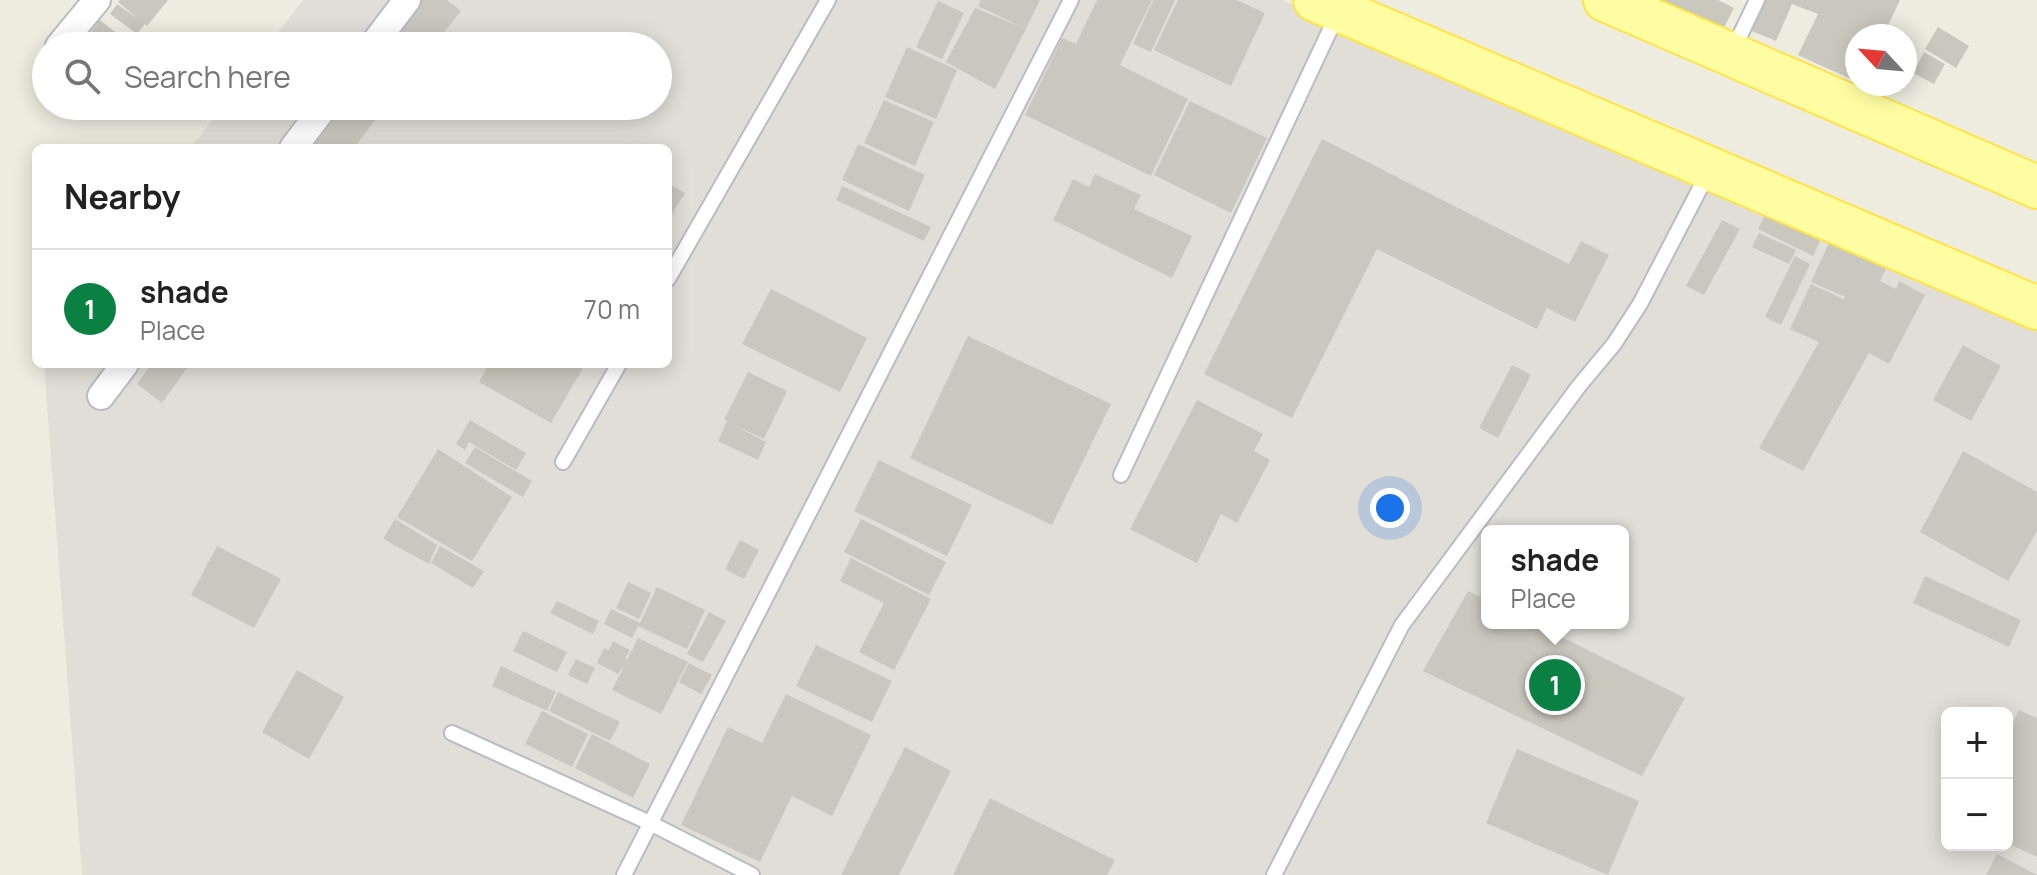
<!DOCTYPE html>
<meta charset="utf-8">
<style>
:root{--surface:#fff;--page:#f2f2f2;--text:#222;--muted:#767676;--line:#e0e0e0;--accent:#0b8043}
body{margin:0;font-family:Manrope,sans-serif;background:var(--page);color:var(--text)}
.controls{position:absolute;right:24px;bottom:24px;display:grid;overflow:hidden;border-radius:12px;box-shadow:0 4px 20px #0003}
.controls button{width:72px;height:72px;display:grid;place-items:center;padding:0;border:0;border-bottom:2px solid var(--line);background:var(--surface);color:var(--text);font:40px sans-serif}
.compass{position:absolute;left:1845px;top:24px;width:72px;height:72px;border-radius:50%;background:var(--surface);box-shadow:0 4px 20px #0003;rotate:296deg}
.you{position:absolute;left:1390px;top:508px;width:28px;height:28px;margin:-20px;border:6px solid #fff;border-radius:50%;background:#1a73e8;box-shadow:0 0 0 12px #1a73e833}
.badge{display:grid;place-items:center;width:52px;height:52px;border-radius:50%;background:var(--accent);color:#fff;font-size:26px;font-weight:700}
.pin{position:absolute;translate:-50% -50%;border:4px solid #fff;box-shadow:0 2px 8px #0006}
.popup{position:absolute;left:1481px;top:525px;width:148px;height:104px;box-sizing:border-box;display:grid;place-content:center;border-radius:12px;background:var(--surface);filter:drop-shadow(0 2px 6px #0005);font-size:26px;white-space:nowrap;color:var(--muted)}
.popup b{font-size:30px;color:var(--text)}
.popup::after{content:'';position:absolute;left:50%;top:100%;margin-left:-16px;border:16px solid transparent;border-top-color:var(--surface)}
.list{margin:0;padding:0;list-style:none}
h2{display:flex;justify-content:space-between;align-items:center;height:104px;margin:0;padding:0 32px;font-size:34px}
h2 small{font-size:26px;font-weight:400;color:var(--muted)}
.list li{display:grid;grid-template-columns:52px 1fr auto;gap:24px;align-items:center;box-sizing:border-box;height:120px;padding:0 32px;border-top:2px solid var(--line)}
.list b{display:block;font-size:30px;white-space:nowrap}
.list p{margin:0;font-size:26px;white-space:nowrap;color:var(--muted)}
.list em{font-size:26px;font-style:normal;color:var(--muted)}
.icon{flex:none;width:44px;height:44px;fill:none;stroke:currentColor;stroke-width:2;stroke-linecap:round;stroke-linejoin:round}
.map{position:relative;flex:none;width:2037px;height:875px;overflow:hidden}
.search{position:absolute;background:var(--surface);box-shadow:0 4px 20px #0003;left:32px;top:32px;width:640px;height:88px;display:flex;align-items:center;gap:20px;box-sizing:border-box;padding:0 28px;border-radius:44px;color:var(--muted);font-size:30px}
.panel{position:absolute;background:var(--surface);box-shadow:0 4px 20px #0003;left:32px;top:144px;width:640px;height:224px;border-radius:12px}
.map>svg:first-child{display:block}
.industrial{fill:#e0ded7;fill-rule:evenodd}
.building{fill:#cac8be}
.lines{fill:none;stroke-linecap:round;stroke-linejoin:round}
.lane-casing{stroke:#babcc3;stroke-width:18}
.street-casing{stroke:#babcc3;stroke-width:30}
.primary-casing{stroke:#ffe446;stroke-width:46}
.lane{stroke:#fff;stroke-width:14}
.street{stroke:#fff;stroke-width:26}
.primary{stroke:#fffda2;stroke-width:42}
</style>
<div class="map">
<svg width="2037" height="875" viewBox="0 0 2037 875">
<rect width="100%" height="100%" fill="#edecdf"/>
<!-- industrial -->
<path class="industrial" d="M 303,0 L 1282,0 L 2037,320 L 2037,875 L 82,875 L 44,364 L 668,364 L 668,148 L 191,148 L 223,106 L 658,106 L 658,46 L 268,46 ZM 1487,531 L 1623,531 L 1623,623 L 1487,623 ZM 1947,713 L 2007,713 L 2007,845 L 1947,845 Z"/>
<!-- building -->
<path class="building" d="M 120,0 L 168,0 L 147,26 L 145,24 L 137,34 L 110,14 L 117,4 L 137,18 L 118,2 Z
M 420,0 L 447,0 L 461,11 L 433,46 L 383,46 Z
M 981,0 L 1040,0 L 1026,29 L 978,6 Z
M 1097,0 L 1152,0 L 1120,65 L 1188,99 L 1151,176 L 1025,115 L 1062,38 L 1076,44 Z
M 1153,0 L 1175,0 L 1151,52 L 1133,44 Z
M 1178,0 L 1236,0 L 1265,13 L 1231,86 L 1154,50 Z
M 1641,0 L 1718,0 L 1734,8 L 1718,39 Z
M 1761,0 L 1900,0 L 1883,36 L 1857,36 L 1857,78 L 1855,81 L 1798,55 L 1818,14 L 1792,4 L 1776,41 L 1747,29 Z
M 938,1 L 964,13 L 942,59 L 916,47 Z
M 975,8 L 1026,29 L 995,89 L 946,62 Z
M 100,20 L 130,44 L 128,46 L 80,46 Z
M 1938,27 L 1969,46 L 1956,68 L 1925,49 Z
M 907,47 L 957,70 L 936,119 L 885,97 Z
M 1924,52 L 1945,64 L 1934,84 L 1913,73 Z
M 884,100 L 934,122 L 915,166 L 864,143 Z
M 1190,101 L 1267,138 L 1231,213 L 1154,175 Z
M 336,106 L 357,106 L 375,120 L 354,148 L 304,148 Z
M 1322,139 L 1569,264 L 1581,241 L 1609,255 L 1575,322 L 1547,308 L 1537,329 L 1377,249 L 1292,418 L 1204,374 Z
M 858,144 L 925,175 L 909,211 L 842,180 Z
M 1095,174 L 1141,195 L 1134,209 L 1192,236 L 1172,278 L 1053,220 L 1073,179 L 1089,187 Z
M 668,184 L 685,193 L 668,220 Z
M 842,186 L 931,227 L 924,241 L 836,200 Z
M 1769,207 L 1790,217 L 1786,224 L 1820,241 L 1813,256 L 1758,229 Z
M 1722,220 L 1740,229 L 1704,295 L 1686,286 Z
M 1759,233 L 1796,250 L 1789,264 L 1752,247 Z
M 1829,243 L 1886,269 L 1880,281 L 1896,289 L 1899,281 L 1925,295 L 1889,364 L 1869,353 L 1803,471 L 1759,448 L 1819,342 L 1790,329 L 1811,284 L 1843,299 L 1845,297 L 1811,282 Z
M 1795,256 L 1810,264 L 1781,325 L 1765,317 Z
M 771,289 L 867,338 L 840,392 L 742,344 Z
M 968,336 L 1111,404 L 1052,525 L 910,458 Z
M 1963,345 L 2001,366 L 1971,421 L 1933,400 Z
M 152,364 L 190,364 L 162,403 L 137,384 Z
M 489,364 L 577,364 L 583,368 L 551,423 L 479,382 Z
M 1512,365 L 1531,375 L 1498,438 L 1479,428 Z
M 748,372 L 787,391 L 764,439 L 733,425 L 766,442 L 758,460 L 718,441 L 727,421 L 724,420 Z
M 1197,400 L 1263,434 L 1254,451 L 1270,460 L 1237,523 L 1221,514 L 1197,563 L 1130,529 Z
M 470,420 L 526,453 L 516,470 L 469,442 L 465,450 L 456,444 Z
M 475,447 L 532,481 L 523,497 L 465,463 Z
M 438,449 L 512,497 L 472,561 L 397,517 Z
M 1963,451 L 2037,492 L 2037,531 L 2008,581 L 1920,532 Z
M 879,460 L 972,505 L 947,556 L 854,511 Z
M 395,519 L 437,545 L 429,564 L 383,539 Z
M 861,519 L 946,562 L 929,595 L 844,552 Z
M 740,540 L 759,550 L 744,579 L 725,569 Z
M 217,546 L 281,579 L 254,628 L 191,595 Z
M 440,546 L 484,571 L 473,588 L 431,563 Z
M 851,558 L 931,599 L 894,670 L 859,652 L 884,603 L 840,581 Z
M 1925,576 L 2021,620 L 2009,647 L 1913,603 Z
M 628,582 L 651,593 L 639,619 L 616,608 Z
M 657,587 L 705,610 L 687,649 L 638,626 L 632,638 L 604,624 L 611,609 L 640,623 Z
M 1468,591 L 1487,600 L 1487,623 L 1533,623 L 1685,698 L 1642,776 L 1423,671 Z
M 557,601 L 599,621 L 593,634 L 550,613 Z
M 709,612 L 726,621 L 703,662 L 687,654 Z
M 523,631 L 567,652 L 557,672 L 513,651 Z
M 638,638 L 688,662 L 661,714 L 612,690 L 625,665 L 618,674 L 597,663 L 604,648 L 609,650 L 613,641 L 630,650 L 625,659 L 627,660 Z
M 816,645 L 892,681 L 872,722 L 796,686 Z
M 576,659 L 595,668 L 587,684 L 568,675 Z
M 689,663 L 712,675 L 701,694 L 679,682 Z
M 501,666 L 556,692 L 547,711 L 492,686 Z
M 297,670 L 344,697 L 309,759 L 262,732 Z
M 558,692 L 620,722 L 610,741 L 549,711 Z
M 786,694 L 871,735 L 832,816 L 792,796 L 760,862 L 681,825 L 728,727 L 762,743 Z
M 2019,710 L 2037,718 L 2037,857 L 2007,843 L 2007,736 Z
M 542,711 L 588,734 L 572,767 L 525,744 Z
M 592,734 L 650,764 L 633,798 L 575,768 Z
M 905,747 L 951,771 L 899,875 L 841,875 Z
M 1517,749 L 1639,801 L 1608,875 L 1486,823 Z
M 990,798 L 1115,860 L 1107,875 L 953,875 Z
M 1997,854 L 2037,875 L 1986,875 Z"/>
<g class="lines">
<!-- lane casing -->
<g class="lane-casing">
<path id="lane" d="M 1733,50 L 1757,0
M 668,279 L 828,0
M 563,462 L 619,364
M 1121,475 L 1337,15
M 452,733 L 650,823 L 752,875
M 624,875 L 1071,0
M 1274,875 L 1402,625 L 1579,386 L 1614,344 L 1640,304 L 1708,173"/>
</g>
<!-- street casing -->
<g class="street-casing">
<path id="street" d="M 59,46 L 97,0
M 372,46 L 407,0
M 293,148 L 325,106
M 101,396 L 125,364"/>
</g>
<!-- primary casing -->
<g class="primary-casing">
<path id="primary" d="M 1315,0 L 2037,308
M 1605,0 L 2037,187"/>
</g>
<!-- lane -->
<use href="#lane" class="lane"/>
<!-- street -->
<use href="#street" class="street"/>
<!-- primary -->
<use href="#primary" class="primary"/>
</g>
</svg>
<div class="controls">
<button>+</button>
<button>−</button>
</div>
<svg class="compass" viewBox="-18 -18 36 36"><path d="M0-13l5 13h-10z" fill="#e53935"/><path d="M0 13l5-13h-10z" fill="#767676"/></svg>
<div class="you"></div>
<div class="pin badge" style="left:1555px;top:685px">1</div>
<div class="popup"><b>shade</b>Place</div>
<div class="search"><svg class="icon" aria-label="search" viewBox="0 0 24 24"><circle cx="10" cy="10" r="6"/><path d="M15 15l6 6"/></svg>Search here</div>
<section class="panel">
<h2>Nearby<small></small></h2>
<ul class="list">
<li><span class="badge">1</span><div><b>shade</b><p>Place</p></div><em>70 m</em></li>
</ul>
</section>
</div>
